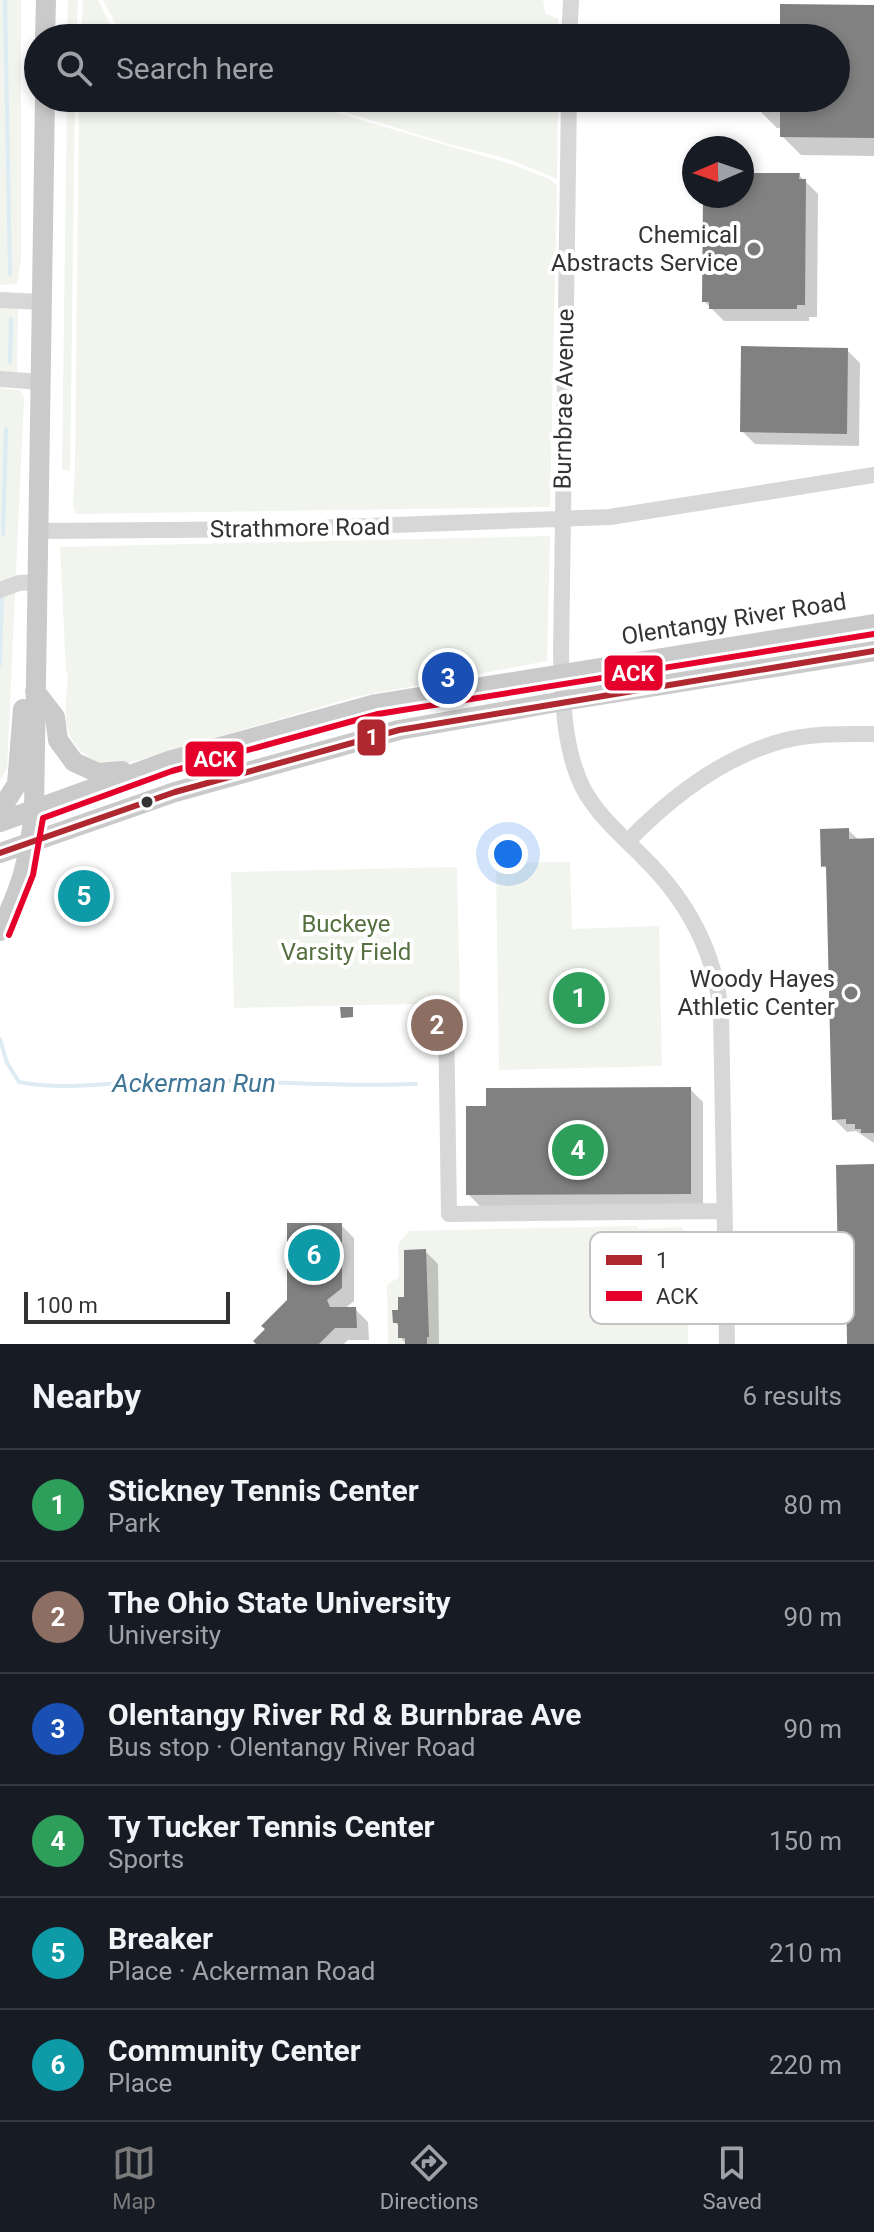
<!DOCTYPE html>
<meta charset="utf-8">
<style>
:root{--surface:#171b24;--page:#242831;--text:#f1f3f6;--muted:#9ea1a6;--line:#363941;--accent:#7a7a7a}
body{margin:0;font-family:Roboto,sans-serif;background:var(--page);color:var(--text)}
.compass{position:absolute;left:682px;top:136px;width:72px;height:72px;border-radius:50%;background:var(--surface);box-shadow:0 4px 12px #0003;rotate:268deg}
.scale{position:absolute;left:24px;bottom:20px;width:206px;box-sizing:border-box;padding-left:8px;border:4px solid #333;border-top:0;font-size:22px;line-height:28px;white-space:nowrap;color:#333;-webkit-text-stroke:6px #fff;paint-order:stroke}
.you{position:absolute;left:508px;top:854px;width:28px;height:28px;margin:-20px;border:6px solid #fff;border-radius:50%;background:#1a73e8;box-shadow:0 0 0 12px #1a73e833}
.badge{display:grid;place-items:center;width:52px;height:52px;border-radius:50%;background:var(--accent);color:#fff;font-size:26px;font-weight:700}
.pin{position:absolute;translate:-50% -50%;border:4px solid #fff;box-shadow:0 2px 8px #0006}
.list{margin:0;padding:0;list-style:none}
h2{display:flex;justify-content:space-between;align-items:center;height:104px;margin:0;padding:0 32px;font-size:34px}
h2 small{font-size:26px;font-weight:400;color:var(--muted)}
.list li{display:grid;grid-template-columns:52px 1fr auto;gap:24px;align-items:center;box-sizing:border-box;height:112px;padding:0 32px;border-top:2px solid var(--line)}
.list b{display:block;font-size:30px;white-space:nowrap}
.list p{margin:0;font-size:26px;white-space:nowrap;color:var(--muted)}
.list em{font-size:26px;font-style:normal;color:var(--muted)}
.icon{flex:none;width:44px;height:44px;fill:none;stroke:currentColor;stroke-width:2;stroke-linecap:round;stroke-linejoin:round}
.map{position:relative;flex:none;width:874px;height:1344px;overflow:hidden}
.search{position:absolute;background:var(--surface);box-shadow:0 4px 12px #0003;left:24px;right:24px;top:24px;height:88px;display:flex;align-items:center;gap:20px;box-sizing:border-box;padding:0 28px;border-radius:44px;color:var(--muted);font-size:30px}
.sheet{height:776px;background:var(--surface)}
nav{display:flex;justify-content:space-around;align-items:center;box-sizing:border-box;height:112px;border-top:2px solid var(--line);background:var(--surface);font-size:22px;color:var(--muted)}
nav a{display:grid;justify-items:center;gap:4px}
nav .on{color:var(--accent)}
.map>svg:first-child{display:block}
.green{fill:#f1f5ed}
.shadow{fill:#0003}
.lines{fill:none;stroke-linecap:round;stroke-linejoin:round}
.stream{stroke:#ddebf3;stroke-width:4}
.building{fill:#818181}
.minor{stroke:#d7d7d7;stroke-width:16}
.major{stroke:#cacaca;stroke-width:20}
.bus-1-casing{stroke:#fff;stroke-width:12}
.bus-2-casing{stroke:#fff;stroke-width:12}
.bus-1{stroke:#af272f;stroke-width:6}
.bus-2{stroke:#e4002b;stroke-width:6}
.poi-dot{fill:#7a7a7a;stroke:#fff;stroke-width:3}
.bus-dot{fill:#333;stroke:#fff;stroke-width:3}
.labels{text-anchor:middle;stroke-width:8;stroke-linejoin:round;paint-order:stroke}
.poi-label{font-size:24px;fill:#333;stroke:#fff;text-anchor:end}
.street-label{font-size:24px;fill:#333;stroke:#fff}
.park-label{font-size:24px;fill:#56703f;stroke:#fff}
.water-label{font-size:26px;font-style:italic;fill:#3f7597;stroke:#fff}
.key{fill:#fff;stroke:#c2c2c2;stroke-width:2}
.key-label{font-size:22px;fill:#333}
.line-badge{stroke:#fff;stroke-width:3}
.badge-label{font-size:22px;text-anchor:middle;font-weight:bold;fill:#fff}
</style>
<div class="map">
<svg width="874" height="1344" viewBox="0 0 874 1344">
<rect width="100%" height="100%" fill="#fff"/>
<!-- green -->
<path class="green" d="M 0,0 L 21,0 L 21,260 L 17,284 L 0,285 Z
M 68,0 L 78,0 L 76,38 L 67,38 Z
M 83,0 L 98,0 L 117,38 L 81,38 Z
M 103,0 L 543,0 L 545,13 L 558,19 L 558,38 L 123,38 Z
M 67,98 L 75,98 L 70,471 L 62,470 Z
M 79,98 L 286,98 L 511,164 L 552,180 L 557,186 L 550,507 L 76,514 L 73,505 L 75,470 Z
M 299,98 L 558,98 L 557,179 L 508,159 L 449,144 Z
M 0,306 L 15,306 L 18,310 L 17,379 L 0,378 Z
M 0,388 L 20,390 L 24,398 L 7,769 L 0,780 Z
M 550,536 L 547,661 L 355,697 L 118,766 L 88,763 L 90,758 C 58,738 66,706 68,674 L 66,670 L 60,547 Z
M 570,862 L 572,929 L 659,926 L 662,1066 L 499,1070 L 496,863 Z
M 457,867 L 460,1003 L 234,1008 L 231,872 Z
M 637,1226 L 639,1229 L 681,1227 L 687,1234 L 688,1344 L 388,1344 L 387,1285 L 399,1277 L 398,1244 L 409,1231 Z"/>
<!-- shadow -->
<path class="shadow" d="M 874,7 L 874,156 L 801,155 L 782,136 L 782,128 L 777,128 L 758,109 L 758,98 L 836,98 L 836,38 L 782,38 Z
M 742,175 L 799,175 L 818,194 L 817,317 L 809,317 L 809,321 L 724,321 L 704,301 L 705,196 L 742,196 Z
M 847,350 L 860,363 L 859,446 L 755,444 L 742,431 Z
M 848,830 L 859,840 L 874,840 L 874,1143 L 856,1131 L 847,1132 L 834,1119 L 828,870 L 823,866 Z
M 690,1089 L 703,1102 L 703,1206 L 481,1207 L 468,1194 Z
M 341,1225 L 354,1238 L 354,1301 L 344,1309 L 355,1309 L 368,1322 L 369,1340 L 348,1340 L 344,1344 L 258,1344 Z
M 425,1251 L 438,1264 L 439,1344 L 407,1344 L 400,1337 L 400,1328 L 395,1322 Z"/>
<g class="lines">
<!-- stream -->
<path class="stream" d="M 5,0 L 10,274
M 10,362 L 11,319
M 3,534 L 6,429
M 0,664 L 2,597
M 0,1039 L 7,1063 L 19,1082 C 65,1091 112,1082 159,1081 C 244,1078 331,1088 416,1084"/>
</g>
<!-- building -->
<path class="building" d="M 780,4 L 874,5 L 874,138 L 780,137 L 780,110 L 756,109 L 756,98 L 836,98 L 836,38 L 780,38 Z
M 742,173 L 800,173 L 799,179 L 806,179 L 805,305 L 797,305 L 797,309 L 709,309 L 709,302 L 702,302 L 703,196 L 742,196 Z
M 741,346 L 848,348 L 847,434 L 740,432 Z
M 849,828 L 849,839 L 874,838 L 874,1133 L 861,1133 L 861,1129 L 855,1129 L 855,1124 L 846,1124 L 846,1119 L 832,1120 L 826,866 L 821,867 L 820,829 Z
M 340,1007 L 353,1007 L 353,1017 L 341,1018 Z
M 691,1087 L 691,1194 L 466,1195 L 466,1106 L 486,1106 L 486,1088 Z
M 874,1164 L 874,1344 L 847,1344 L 846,1269 L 838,1269 L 836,1165 Z
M 287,1223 L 342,1223 L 342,1288 L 327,1300 L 330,1307 L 356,1307 L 357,1328 L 335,1328 L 319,1344 L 256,1344 L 253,1341 L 265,1329 L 261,1326 L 287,1300 Z
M 426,1249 L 429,1337 L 427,1337 L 427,1344 L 405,1344 L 405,1338 L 398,1338 L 398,1323 L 393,1323 L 392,1310 L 398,1310 L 398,1297 L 404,1297 L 404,1250 Z"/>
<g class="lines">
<!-- minor -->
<path class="minor" d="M 569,38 L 571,0
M 569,98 L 561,655 C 563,699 563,748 583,788 C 597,815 622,836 643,857 C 687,900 715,951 721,1013 L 727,1344
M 0,300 L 42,302
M 0,379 L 41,382
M 39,531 L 285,529 L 610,517 L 874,475
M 0,590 L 19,583 L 38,582
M 628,841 C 669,799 723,757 782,741 C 811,733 844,734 874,734
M 446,1015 L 449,1214 L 724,1211"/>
<!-- major -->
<path class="major" d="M 45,38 L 46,0
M 35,691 L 55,717 L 58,740 L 74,762 L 98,773 L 122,771
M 0,811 L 17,784 L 23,709
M 0,822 L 169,761 L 376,704 L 874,624
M 0,853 L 175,792 L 399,730 L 563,701 L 874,651
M 0,931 C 22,886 29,860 34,811 L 45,98"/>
<!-- bus-1 casing -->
<g class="bus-1-casing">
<path id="bus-1" d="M 0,853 L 175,792 L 399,730 L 874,651"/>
</g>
<!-- bus-2 casing -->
<g class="bus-2-casing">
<path id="bus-2" d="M 9,935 L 33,875 L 43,818 L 172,771 L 378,714 L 874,634"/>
</g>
<!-- bus-1 -->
<use href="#bus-1" class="bus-1"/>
<!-- bus-2 -->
<use href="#bus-2" class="bus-2"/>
</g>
<!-- markers -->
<g class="poi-dot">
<circle cx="754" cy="249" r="8"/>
<circle cx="851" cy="993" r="8"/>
</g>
<circle class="bus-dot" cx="147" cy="802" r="7"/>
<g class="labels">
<!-- poi labels -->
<g class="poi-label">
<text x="738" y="243">Chemical<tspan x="738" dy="28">Abstracts Service</tspan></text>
<text x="835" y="987">Woody Hayes<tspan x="835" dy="28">Athletic Center</tspan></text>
</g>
<!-- street labels -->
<g class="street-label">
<text transform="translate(564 399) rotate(-89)" y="8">Burnbrae Avenue</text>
<text transform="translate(300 528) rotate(-1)" y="8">Strathmore Road</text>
<text transform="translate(734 619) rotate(-9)" y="8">Olentangy River Road</text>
</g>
<!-- park labels -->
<g class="park-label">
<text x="346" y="932">Buckeye<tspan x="346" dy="28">Varsity Field</tspan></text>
</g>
<!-- water labels -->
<g class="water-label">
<text x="194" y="1092">Ackerman Run</text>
</g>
</g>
<!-- legend -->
<rect x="590" y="1232" width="264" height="92" rx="12" class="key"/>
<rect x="606" y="1255" width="36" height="10" fill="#af272f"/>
<rect x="606" y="1291" width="36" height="10" fill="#e4002b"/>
<g class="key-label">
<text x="656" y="1268">1</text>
<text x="656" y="1304">ACK</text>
</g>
<g class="line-badge">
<rect x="603" y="654" width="61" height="38" rx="8" fill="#e4002b"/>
<rect x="356" y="718" width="31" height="39" rx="8" fill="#af272f"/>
<rect x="184" y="740" width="61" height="38" rx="8" fill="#e4002b"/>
</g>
<g class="badge-label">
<text x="633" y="681">ACK</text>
<text x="372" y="745">1</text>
<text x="215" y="767">ACK</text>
</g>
</svg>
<svg class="compass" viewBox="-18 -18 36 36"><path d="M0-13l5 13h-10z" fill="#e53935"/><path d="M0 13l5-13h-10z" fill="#9ea1a6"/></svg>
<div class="scale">100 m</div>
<div class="you"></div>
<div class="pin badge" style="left:579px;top:998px;background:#2e9e5b">1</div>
<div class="pin badge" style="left:437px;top:1025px;background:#8d6e63">2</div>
<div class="pin badge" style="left:448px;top:678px;background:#1a4fb4">3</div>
<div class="pin badge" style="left:578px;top:1150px;background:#2e9e5b">4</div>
<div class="pin badge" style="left:84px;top:896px;background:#0f9aa8">5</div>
<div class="pin badge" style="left:314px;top:1255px;background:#0f9aa8">6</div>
<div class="search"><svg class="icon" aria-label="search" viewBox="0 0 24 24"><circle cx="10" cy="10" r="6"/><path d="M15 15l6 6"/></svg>Search here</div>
</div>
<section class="sheet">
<h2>Nearby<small>6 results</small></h2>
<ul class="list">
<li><span class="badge" style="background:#2e9e5b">1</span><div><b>Stickney Tennis Center</b><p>Park</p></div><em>80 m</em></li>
<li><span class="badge" style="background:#8d6e63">2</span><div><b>The Ohio State University</b><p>University</p></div><em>90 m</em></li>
<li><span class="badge" style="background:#1a4fb4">3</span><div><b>Olentangy River Rd &amp; Burnbrae Ave</b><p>Bus stop · Olentangy River Road</p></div><em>90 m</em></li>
<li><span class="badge" style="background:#2e9e5b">4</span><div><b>Ty Tucker Tennis Center</b><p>Sports</p></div><em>150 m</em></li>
<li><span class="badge" style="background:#0f9aa8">5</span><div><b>Breaker</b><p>Place · Ackerman Road</p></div><em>210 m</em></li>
<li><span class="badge" style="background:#0f9aa8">6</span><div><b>Community Center</b><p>Place</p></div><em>220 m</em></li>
</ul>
</section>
<nav>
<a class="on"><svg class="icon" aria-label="map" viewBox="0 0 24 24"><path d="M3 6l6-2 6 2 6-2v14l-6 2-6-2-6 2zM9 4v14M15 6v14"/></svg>Map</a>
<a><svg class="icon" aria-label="directions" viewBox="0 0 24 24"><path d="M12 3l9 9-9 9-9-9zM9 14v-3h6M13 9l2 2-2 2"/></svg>Directions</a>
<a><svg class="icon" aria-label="saved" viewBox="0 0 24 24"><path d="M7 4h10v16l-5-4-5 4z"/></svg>Saved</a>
</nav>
